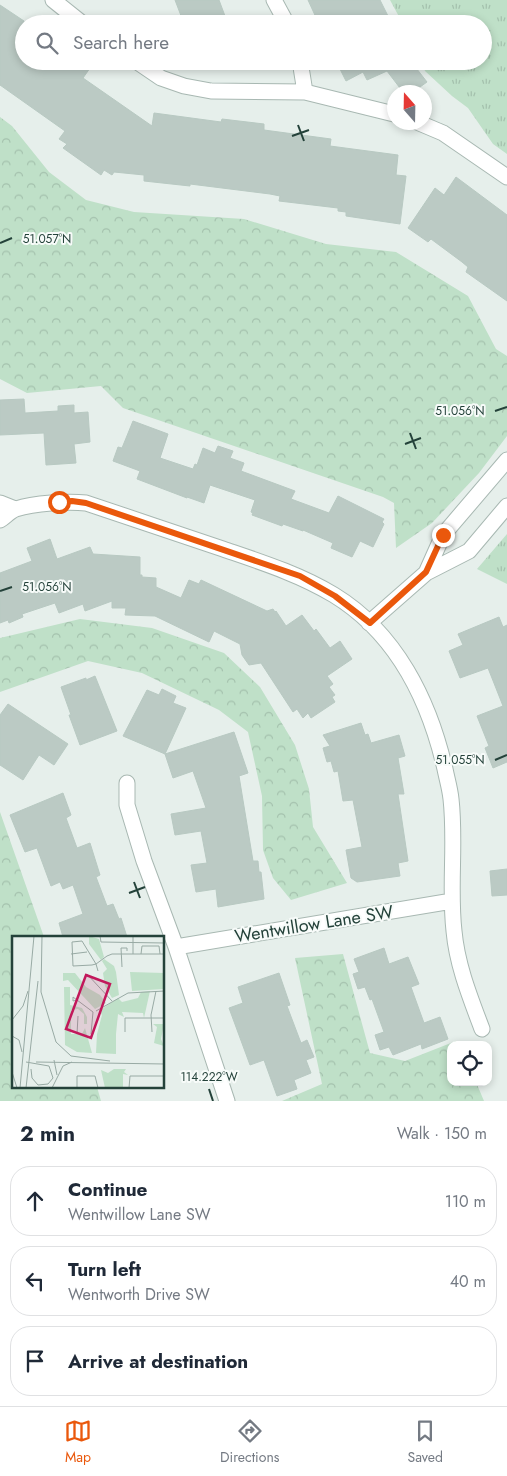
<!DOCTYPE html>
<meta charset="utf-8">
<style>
:root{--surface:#fff;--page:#f2f2f3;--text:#1f2937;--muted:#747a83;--line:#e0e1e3;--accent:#ea580c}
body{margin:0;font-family:Jost,sans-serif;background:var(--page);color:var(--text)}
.controls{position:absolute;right:15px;bottom:15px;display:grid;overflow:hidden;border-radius:10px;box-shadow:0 2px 8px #0003}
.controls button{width:45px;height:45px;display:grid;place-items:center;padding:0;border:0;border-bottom:1px solid var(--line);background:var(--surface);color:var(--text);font:25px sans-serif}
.compass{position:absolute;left:387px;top:85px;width:45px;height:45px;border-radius:50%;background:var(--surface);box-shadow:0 2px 8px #0003;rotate:340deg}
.stop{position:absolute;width:15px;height:15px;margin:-11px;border:4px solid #ea580c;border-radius:50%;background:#fff}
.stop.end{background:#ea580c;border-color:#fff;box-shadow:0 1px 5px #0008}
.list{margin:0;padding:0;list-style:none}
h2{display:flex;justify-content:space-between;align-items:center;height:65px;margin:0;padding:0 20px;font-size:21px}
h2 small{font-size:16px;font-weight:400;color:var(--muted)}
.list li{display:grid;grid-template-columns:32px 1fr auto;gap:15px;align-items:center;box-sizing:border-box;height:70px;margin:0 10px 10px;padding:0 10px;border:1px solid var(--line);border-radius:20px}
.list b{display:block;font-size:19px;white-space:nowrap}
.list p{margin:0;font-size:16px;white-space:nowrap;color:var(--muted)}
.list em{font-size:16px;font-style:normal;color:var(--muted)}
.icon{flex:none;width:28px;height:28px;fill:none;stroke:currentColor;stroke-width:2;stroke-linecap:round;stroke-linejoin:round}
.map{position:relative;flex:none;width:507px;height:1101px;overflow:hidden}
.search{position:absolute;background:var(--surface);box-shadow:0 2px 8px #0003;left:15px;right:15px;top:15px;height:55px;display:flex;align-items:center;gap:12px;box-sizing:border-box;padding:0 18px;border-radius:28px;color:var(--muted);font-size:19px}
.sheet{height:305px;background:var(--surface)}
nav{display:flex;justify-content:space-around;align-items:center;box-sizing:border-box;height:70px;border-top:1px solid var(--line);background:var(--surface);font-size:14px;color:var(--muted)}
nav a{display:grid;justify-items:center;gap:2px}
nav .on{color:var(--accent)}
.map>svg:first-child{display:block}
.forest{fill:url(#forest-crowns)}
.park{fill:url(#park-tufts)}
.building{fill:#bbcac4;stroke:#b8c9c2}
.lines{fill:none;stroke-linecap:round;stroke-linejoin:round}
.minor-casing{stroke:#a8b8b2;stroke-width:17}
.minor{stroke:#fff;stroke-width:15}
.route{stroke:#ea580c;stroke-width:6}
.ticks{fill:none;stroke:#24423a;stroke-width:2}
.labels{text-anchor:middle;stroke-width:4;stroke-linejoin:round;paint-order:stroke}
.street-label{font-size:18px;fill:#24423a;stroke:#f7fbf9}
.inset-road{fill:none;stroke:#98aaa4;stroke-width:1}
.view{fill:#c2185b;fill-opacity:0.15;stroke:#c2185b;stroke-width:2.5}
.inset-edge{fill:none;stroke:#24423a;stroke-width:2.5}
.ticks-label{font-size:12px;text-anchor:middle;fill:#24423a;stroke:#f7fbf9;stroke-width:4;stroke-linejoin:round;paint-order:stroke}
</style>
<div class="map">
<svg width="507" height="1101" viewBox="0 0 507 1101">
<defs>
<pattern id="forest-crowns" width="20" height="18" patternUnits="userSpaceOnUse" patternTransform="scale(1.25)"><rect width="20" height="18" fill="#bfe0c8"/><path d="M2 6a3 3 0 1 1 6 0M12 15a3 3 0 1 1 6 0" fill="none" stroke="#a4c1ad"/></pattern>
<pattern id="park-tufts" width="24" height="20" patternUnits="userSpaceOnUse" patternTransform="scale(1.25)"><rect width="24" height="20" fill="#bfe0c8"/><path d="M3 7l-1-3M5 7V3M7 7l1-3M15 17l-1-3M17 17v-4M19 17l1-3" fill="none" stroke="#a4c1ad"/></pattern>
</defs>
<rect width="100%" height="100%" fill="#e6efeb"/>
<!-- forest -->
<path class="forest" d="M 0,117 L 12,126 L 49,172 L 86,200 L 134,212 L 244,219 L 326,244 L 396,252 L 468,296 L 496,349 L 507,356 L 507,436 L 479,473 L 432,523 L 396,548 L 394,503 L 383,497 L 123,408 L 101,386 L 27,393 L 0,379 Z
M 80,619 L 152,628 L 224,653 L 260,687 L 295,745 L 309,789 L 313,827 L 347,883 L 291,900 L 273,878 L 263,850 L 262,796 L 248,732 L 219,710 L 142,673 L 88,661 L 0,692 L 0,638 Z
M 0,812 L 44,937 L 14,937 L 14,1087 L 97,1087 L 101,1101 L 0,1101 Z
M 343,954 L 370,1053 L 405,1061 L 456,1041 L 458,1045 L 451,1045 L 451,1082 L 476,1082 L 484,1101 L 282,1101 L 322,1084 L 295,958 Z"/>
<!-- park -->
<path class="park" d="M 390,0 L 507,0 L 507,154 L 493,144 L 468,108 L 452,96 L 425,71 L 421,61 L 483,61 L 483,24 L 403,24 Z
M 507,534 L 507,584 L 477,569 Z"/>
<!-- building -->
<path class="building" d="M 175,0 L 219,0 L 228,24 L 194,24 L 192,17 L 183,21 Z
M 308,0 L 380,0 L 392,24 L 319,24 Z
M 0,5 L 24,21 L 24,61 L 95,61 L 83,78 L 152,126 L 154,113 L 221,122 L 222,119 L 264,124 L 264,130 L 331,139 L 330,146 L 398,155 L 396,175 L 406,176 L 400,224 L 346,216 L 346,212 L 338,211 L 338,208 L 279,201 L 280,196 L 270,194 L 190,184 L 190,186 L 144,181 L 144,175 L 114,172 L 112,175 L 104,170 L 101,175 L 63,148 L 67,144 L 59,139 L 65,131 L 0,85 Z
M 336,61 L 405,61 L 403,62 L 407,69 L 413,64 L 427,82 L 413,92 L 403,92 L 387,71 L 367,80 L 363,72 L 346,81 Z
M 456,177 L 507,215 L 507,301 L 466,272 L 468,267 L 462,262 L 431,239 L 428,242 L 408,228 L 435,188 L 444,195 Z
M 24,399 L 25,413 L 58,411 L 58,406 L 74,405 L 74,413 L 88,412 L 90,442 L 74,444 L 76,463 L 46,465 L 44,433 L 0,435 L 0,400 Z
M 133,421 L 168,434 L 160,458 L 193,469 L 195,464 L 197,465 L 203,448 L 215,453 L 218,446 L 233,451 L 230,458 L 244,463 L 241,471 L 295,491 L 291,499 L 329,513 L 338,496 L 384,519 L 382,522 L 384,524 L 373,547 L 360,541 L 352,557 L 331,548 L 333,543 L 303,530 L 303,531 L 283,524 L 282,526 L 252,515 L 253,513 L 251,512 L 255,500 L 210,485 L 204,503 L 187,497 L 187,498 L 137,479 L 140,471 L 113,461 L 118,447 L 122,448 Z
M 50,539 L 57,559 L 90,547 L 93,554 L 140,557 L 140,575 L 142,575 L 142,577 L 156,578 L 156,587 L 181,598 L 189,580 L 199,584 L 201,580 L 267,611 L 273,609 L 275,612 L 276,611 L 286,626 L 302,615 L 314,631 L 316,629 L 330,648 L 340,641 L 352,659 L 327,676 L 333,684 L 329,687 L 335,695 L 332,697 L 335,702 L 311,718 L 308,713 L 303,718 L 297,709 L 293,712 L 261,663 L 249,665 L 242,655 L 240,644 L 214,631 L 209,642 L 155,616 L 125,615 L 126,608 L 112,608 L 112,601 L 85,611 L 83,604 L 59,613 L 55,603 L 22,614 L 23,617 L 9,623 L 8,620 L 0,623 L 0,573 L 32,561 L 27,548 Z
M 499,617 L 503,627 L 507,625 L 507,762 L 493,768 L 485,748 L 489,746 L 477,716 L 503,706 L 488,668 L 460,678 L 449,651 L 463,645 L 458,634 Z
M 95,676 L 117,731 L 80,745 L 69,715 L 71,715 L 61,687 L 86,678 L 86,680 Z
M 162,689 L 176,696 L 173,703 L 186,708 L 165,754 L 234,732 L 248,773 L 239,776 L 253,861 L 258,861 L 259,872 L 261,872 L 264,899 L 218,907 L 216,889 L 196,892 L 191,865 L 207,863 L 201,831 L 175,835 L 171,814 L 206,808 L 193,771 L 173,778 L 165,754 L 123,736 L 147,690 L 159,695 Z
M 8,704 L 68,744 L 54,765 L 39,755 L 23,780 L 0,765 L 0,715 Z
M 361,723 L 365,735 L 368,734 L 371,743 L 399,735 L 405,756 L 398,758 L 404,794 L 398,794 L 408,861 L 398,863 L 400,876 L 357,882 L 351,878 L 346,850 L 362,847 L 353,800 L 343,801 L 338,771 L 334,772 L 331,761 L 327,762 L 323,748 L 330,746 L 323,735 Z
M 63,793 L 71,815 L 66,818 L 77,848 L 90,843 L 100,875 L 96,877 L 107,906 L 113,904 L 119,919 L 121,918 L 127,937 L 63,937 L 59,923 L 83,914 L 73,885 L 63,889 L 60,882 L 51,886 L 37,848 L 25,852 L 10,815 Z
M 507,869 L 507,895 L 492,896 L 490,871 Z
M 384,948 L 389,964 L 408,957 L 419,984 L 411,987 L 424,1023 L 440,1017 L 448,1039 L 422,1049 L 421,1044 L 393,1055 L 389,1047 L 380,1050 L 375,1035 L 384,1032 L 372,999 L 370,1000 L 365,987 L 358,989 L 353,974 L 359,972 L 354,959 Z
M 279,973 L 290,1005 L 287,1006 L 301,1043 L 307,1040 L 314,1057 L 306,1060 L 311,1073 L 294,1080 L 297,1089 L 277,1096 L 264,1060 L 250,1065 L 229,1008 L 243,1003 L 238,987 Z"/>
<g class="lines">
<!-- minor casing -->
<g class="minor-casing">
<path id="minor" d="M 53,0 L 83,24
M 274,0 L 287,24
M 136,61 L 161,78 L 184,86 L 211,91 L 305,92 L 394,114
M 300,61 L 305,92
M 417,122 L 443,133 L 507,177
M 0,503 L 15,509
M 0,520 C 5,517 10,511 16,509 C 34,503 68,501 86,503 C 132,518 177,534 223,549 C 261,562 299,574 334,595 C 396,633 429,700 445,769 C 447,779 450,789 451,799 C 456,843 449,887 454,931 C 457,965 470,997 482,1029
M 426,573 L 443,535 L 507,460
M 369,623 L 426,573 L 469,551 L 507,506
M 127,783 L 127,805 L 144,861 L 176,947 L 227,1101
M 176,947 L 452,901"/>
</g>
<!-- minor -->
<use href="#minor" class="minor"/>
</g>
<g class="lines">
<!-- route -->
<path class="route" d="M 59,502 L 72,501 L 86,503 L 300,576 L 335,596 L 370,623 L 426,572 L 443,535"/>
</g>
<!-- ticks -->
<path class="ticks" d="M 298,125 L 304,141M 292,136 L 309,130M 0,243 L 12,238M 495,411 L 507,407M 410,433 L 416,449M 405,444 L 421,438M 0,591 L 12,587M 495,760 L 507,755M 134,882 L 140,898M 129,893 L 145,887M 209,1089 L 213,1101"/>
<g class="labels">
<!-- street labels -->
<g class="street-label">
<text transform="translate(314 924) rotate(-9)" y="6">Wentwillow Lane SW</text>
</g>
</g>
<!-- overview -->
<g transform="translate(12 936)">
<rect width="152" height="152" fill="#e6efeb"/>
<path d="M 51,37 L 63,37 L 74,51 L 88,59 L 94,67 L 83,73 L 56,44 L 51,45 ZM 52,51 L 58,51 L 58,69 L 70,72 L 75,81 L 75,88 L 72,88 L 72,78 L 66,73 L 59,74 L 59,98 L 70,98 L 73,92 L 80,117 L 65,116 L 53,109 ZM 141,88 L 152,88 L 149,103 L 152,110 L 142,107 L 145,91 ZM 85,98 L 104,98 L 104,118 L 84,117 ZM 102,133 L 114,133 L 112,136 L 116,139 L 111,138 L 111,152 L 93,152 L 89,134 L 96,137 Z" fill="#bfe0c8"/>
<path d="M 77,0 L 87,3 L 92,21 L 89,24 L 77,8 ZM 92,23 L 102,30 L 104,36 L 107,59 L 100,62 L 93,50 L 91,37 L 95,33 L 90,25 ZM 118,36 L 152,37 L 152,53 L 120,55 ZM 138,55 L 132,82 L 131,77 L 110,76 L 112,81 L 106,78 L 104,98 L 85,98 L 90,79 L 87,75 L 106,62 L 110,66 L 126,62 L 129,56 Z" fill="#bfe0c8"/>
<path class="inset-road" d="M 30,0 L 29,56 L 44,106 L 59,120 L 98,125M 88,0 L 89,6 L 153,7M 121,0 L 121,18M 59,18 L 75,16M 129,18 L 130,10 L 147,10 L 148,18M 110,31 L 109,12 L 115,12 L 115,15M 86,35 L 84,28 L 70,5 L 60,6 L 61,30 L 80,29 L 84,28 L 95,20 L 100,18 L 153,18M 75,38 L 100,65M 65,64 L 61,65 L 61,61 L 81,76 L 79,98M 84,75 L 116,57 L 153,55M 0,84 L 11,70 L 16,55M 113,96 L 113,82 L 153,82M 140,96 L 139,79 L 144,55M 65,98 L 66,80M 0,100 L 7,104 L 10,116M 42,124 L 45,139M 14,126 L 37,130 L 41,142 L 36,148 L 26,149 L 20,142 L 19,133M 24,126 L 153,128M 0,136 L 5,152M 8,152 L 22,0M 14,152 L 26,45M 40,152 L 51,130 L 60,126M 65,152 L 65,140 L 83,140 L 86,152M 117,152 L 118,140 L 153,140"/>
<path class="view" d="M 74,39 L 98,48 L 79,102 L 54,93 Z"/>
<rect width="152" height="152" class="inset-edge"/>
</g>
<g class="ticks-label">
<text x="47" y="243">51.057°N</text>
<text x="460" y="415">51.056°N</text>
<text x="47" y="591">51.056°N</text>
<text x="460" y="764">51.055°N</text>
<text x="209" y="1081">114.222°W</text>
</g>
</svg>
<div class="controls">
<button><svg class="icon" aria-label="locate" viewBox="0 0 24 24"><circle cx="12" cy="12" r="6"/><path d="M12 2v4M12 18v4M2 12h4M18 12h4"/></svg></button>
</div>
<svg class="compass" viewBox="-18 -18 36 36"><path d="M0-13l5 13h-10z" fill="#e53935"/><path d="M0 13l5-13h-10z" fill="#747a83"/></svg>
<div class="stop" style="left:59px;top:502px"></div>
<div class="stop end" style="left:443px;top:535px"></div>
<div class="search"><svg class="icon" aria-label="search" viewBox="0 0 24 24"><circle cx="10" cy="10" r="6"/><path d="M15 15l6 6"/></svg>Search here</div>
</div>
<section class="sheet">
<h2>2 min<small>Walk · 150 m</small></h2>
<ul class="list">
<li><svg class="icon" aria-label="ahead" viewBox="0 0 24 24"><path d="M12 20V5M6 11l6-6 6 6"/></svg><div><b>Continue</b><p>Wentwillow Lane SW</p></div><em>110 m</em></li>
<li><svg class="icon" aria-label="left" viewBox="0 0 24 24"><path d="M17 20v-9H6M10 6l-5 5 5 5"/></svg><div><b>Turn left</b><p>Wentworth Drive SW</p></div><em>40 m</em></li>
<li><svg class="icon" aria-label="arrive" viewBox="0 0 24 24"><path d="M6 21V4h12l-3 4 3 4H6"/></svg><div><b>Arrive at destination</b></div></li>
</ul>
</section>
<nav>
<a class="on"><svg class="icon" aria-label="map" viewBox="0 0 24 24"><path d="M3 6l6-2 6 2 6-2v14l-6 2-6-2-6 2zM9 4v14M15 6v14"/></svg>Map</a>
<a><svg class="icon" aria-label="directions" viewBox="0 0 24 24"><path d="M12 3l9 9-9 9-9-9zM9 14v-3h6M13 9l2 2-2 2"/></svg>Directions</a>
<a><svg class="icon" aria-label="saved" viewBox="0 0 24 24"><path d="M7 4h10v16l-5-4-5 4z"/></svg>Saved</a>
</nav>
